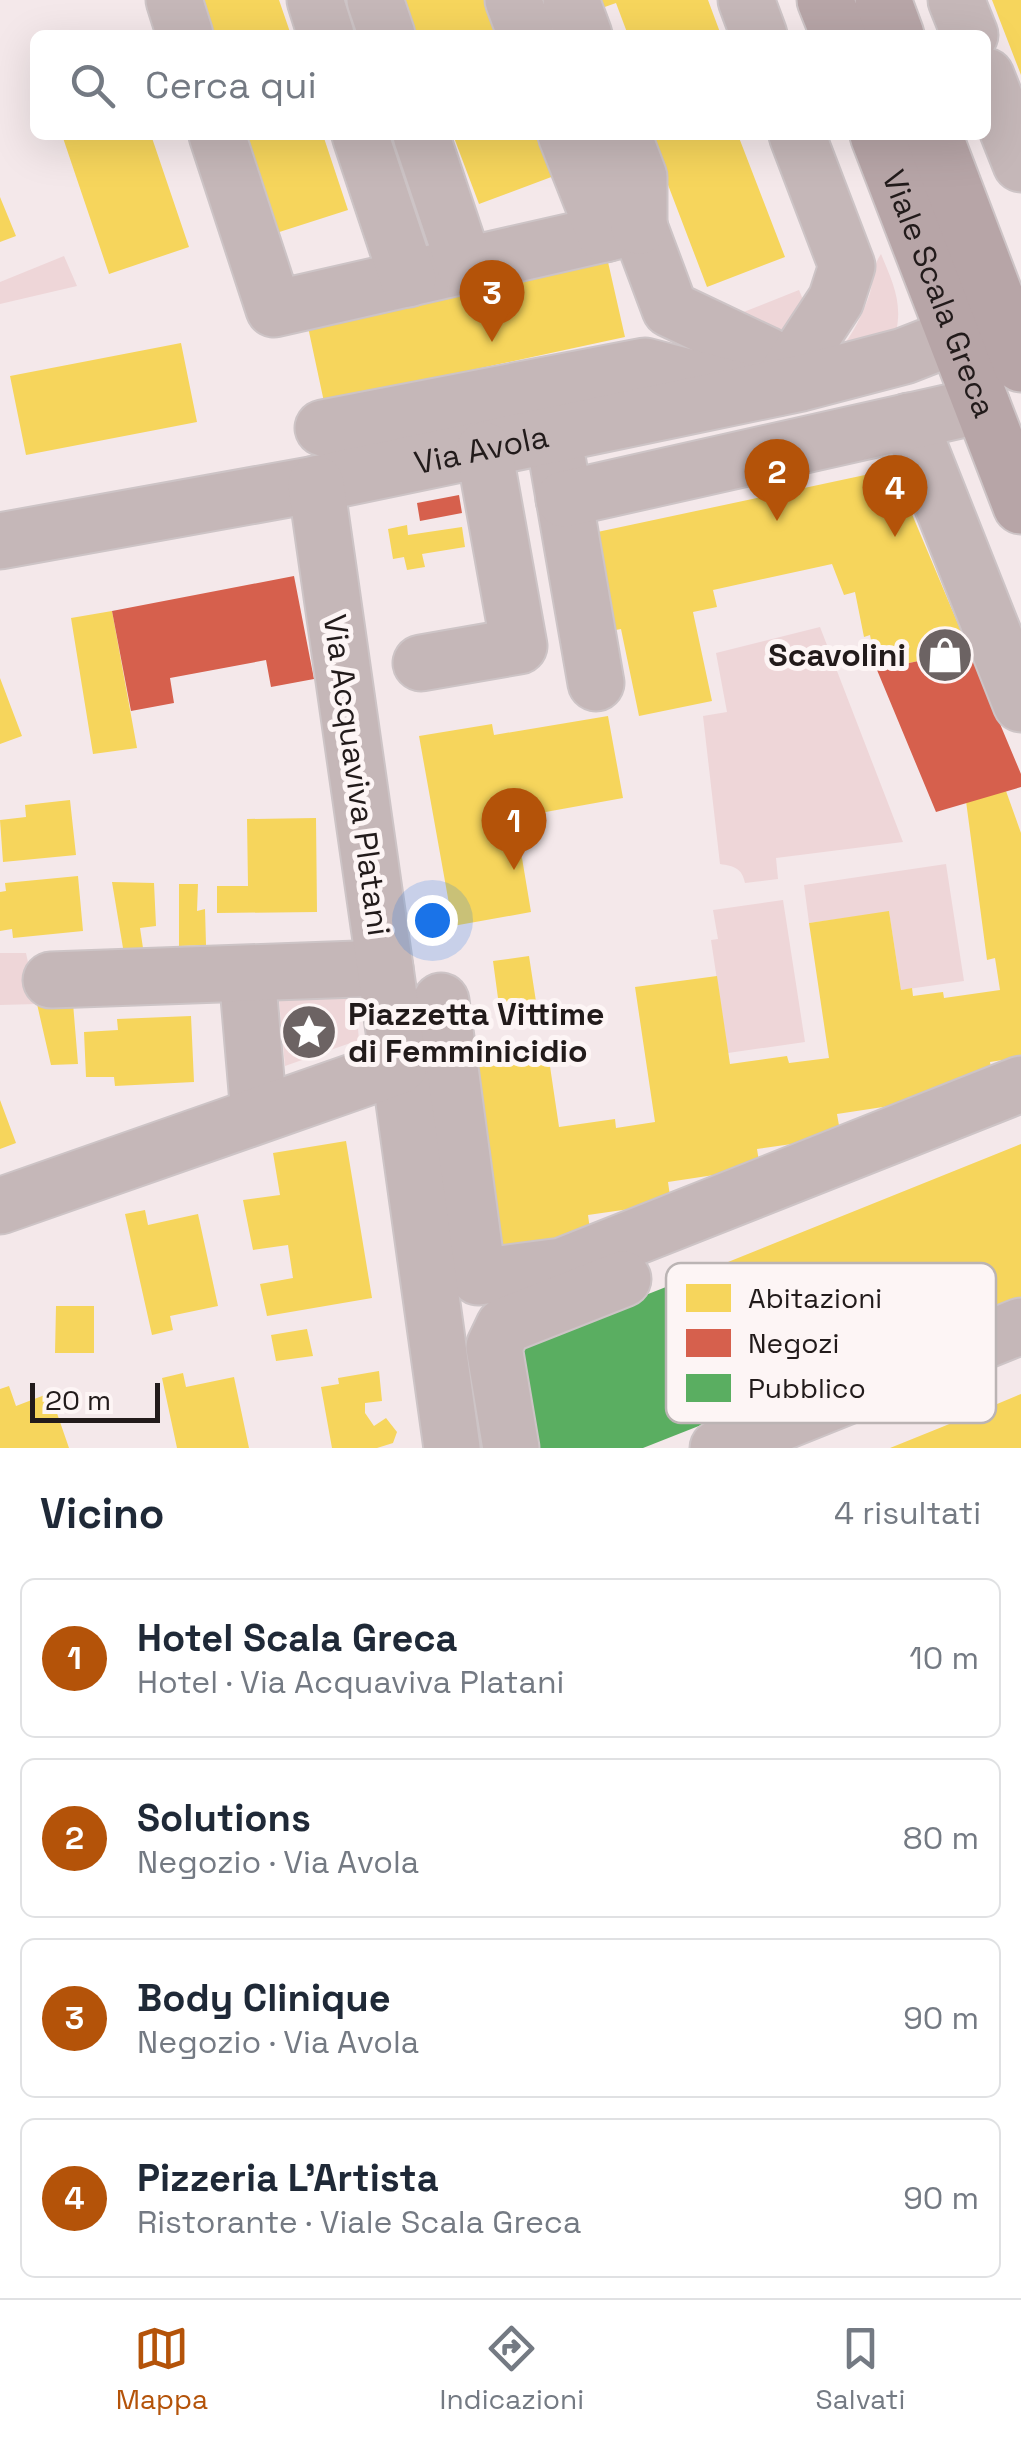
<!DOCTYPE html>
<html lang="it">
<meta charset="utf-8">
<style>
:root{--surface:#fff;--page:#f6f6f7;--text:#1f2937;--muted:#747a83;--line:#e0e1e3;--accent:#b45309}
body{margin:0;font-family:"Space Grotesk",sans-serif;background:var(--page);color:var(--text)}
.scale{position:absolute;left:30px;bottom:25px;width:130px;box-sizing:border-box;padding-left:10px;border:5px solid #221b1b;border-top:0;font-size:28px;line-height:35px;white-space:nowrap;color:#221b1b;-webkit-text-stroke:8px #fdf5f5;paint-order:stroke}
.you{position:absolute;left:432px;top:920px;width:35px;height:35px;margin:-25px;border:8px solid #fff;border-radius:50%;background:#1a73e8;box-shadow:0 0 0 15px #1a73e833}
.badge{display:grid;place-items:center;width:65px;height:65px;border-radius:50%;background:var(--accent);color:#fff;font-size:32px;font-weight:700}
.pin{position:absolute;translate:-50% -82px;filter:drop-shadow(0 2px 5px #0008)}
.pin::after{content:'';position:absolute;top:52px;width:35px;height:30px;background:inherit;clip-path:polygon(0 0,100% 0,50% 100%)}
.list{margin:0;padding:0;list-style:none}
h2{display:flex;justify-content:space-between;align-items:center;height:130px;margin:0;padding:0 40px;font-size:42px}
h2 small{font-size:32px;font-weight:400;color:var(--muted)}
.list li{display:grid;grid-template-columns:65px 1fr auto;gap:30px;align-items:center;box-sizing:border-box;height:160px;margin:0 20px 20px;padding:0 20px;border:2px solid var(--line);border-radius:15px}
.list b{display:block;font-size:38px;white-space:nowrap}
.list p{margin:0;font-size:32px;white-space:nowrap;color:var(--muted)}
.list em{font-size:32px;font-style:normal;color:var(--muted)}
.icon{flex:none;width:55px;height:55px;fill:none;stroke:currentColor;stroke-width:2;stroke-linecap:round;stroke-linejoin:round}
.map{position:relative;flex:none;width:1021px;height:1448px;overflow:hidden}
.search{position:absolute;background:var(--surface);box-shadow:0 10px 40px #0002;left:30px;right:30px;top:30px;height:110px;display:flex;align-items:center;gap:25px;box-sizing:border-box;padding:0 35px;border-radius:15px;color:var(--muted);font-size:38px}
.sheet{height:850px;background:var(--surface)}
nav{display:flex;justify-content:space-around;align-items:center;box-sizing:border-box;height:140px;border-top:2px solid var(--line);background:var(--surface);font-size:28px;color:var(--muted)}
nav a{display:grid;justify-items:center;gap:5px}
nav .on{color:var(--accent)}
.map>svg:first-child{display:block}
.green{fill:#eed6d8}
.homes{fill:#f6d55c}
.shops{fill:#d6604d}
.public{fill:#5aae61}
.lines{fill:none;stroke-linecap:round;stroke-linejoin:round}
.minor-casing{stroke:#cdc4c6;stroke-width:59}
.major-casing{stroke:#cdc4c6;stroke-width:59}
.minor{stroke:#c5b7b8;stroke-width:55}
.major{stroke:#b7a5a7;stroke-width:55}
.labels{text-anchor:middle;stroke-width:10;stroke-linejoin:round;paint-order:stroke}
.street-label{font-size:32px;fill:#221b1b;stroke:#fdf5f5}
.poi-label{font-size:32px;font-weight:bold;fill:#221b1b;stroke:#fdf5f5;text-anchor:end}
.key{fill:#fdf5f5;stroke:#bbb4b4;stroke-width:2.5}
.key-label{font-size:28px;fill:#221b1b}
</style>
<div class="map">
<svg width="1021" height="1448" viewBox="0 0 1021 1448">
<rect width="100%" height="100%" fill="#f4e8ea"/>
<!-- green -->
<path class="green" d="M 881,254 C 892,281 903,302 896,332 L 839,351 C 853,334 863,314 870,293 C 874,278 872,267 881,254 Z
M 64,256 L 77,286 L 0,304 L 0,282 Z
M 799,290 L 804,302 L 783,344 L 736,315 Z
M 820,627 L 903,842 L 776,858 L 778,879 L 745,883 C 742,868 734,866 720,864 L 703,716 L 727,712 L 716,653 Z
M 946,864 L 964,981 L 901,990 L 889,912 L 809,923 L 804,885 Z
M 783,900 L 805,1042 L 728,1053 L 711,940 L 718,939 L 713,910 Z
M 0,953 L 26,953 L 37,1004 L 0,1005 Z
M 355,995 L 359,1040 L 285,1066 L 279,1000 Z"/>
<!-- homes -->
<path class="homes" d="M 193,0 L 279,0 L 291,35 L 204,35 Z
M 401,0 L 487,0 L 500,35 L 415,35 Z
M 596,0 L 708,0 L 721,35 L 628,35 L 616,3 L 599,9 Z
M 992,0 L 1021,0 L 1021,75 Z
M 62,135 L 151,135 L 189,247 L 109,274 Z
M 237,135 L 323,135 L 348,210 L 270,235 Z
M 453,135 L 538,135 L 554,176 L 479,204 Z
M 649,135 L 738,135 L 785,257 L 707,287 Z
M 0,197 L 16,236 L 0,242 Z
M 608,262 L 625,337 L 324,402 L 308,327 Z
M 181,343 L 197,422 L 26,455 L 10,376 Z
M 893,469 L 969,650 L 877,670 L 870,635 L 864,637 L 855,592 L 844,595 L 832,564 L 713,590 L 717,607 L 693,612 L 712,701 L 639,716 L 621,629 L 610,631 L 588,534 Z
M 407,525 L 408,535 L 462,527 L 465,547 L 422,554 L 425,567 L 407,570 L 404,557 L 393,559 L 388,529 Z
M 112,611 L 137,748 L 93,754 L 71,618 Z
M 0,678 L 22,736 L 0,744 Z
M 608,716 L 623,798 L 529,815 L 531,832 L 518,834 L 531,912 L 453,926 L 419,736 L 492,724 L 494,735 Z
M 1006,791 L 1021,833 L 1021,1057 L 990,1062 L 992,1075 L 929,1100 L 837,1114 L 841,1137 L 757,1149 L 760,1168 L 668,1182 L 671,1203 L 588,1215 L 591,1237 L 493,1251 L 465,1058 L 547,1046 L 559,1127 L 615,1119 L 616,1128 L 655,1122 L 635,987 L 717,976 L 730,1064 L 787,1056 L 789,1063 L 829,1058 L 809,923 L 889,911 L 901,990 L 912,988 L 913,996 L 943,992 L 944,998 L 1000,990 L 995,958 L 987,960 L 966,801 Z
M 70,800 L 76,855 L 3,862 L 0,820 L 26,817 L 25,805 Z
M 316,818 L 317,912 L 217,913 L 217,886 L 248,886 L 247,819 Z
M 78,876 L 83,931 L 13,938 L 12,929 L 0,931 L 0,892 L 6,891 L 5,883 Z
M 112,882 L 154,883 L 156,926 L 140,928 L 143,948 L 123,948 Z
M 179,884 L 198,884 L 197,911 L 205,909 L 206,945 L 179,946 Z
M 529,956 L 537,1008 L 500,1013 L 493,961 Z
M 73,1003 L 78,1064 L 51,1065 L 37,1004 Z
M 191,1016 L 194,1082 L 115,1086 L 114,1077 L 86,1077 L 84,1032 L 118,1030 L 117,1019 Z
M 0,1100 L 16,1143 L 0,1149 Z
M 346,1141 L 372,1298 L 267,1316 L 260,1284 L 293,1278 L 288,1245 L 253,1250 L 243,1200 L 280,1195 L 273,1153 Z
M 1021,1144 L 1021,1299 L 719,1418 L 666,1287 Z
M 145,1210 L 148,1225 L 198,1214 L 218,1306 L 170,1316 L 173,1330 L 152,1335 L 125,1214 Z
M 56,1306 L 94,1306 L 94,1353 L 55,1353 Z
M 307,1329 L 313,1356 L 276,1361 L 271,1335 Z
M 379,1371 L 382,1401 L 365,1403 L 365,1413 L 374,1426 L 386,1418 L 397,1432 L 393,1443 L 377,1448 L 332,1448 L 321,1387 L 339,1384 L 338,1378 Z
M 183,1373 L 186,1387 L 234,1377 L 249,1448 L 177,1448 L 162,1378 Z
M 9,1386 L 16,1406 L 50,1393 L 69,1448 L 0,1448 L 0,1389 Z
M 1021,1394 L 1021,1448 L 890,1448 L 942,1427 Z"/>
<!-- shops -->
<path class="shops" d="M 459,495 L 462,513 L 420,521 L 417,503 Z
M 294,576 L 314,679 L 271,687 L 266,660 L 170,678 L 174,703 L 131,711 L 112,611 Z
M 969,650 L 1021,774 L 1021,787 L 936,812 L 877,670 Z"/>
<!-- public -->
<path class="public" d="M 666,1287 L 719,1418 L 643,1448 L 535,1448 L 516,1346 Z"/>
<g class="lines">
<!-- minor casing -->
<g class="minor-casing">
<g id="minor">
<path d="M 174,0 L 185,35"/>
<path d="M 315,0 L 326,35"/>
<path d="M 375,0 L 387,35"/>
<path d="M 513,0 L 526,35"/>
<path d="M 571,0 L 584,35"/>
<path d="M 746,0 L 759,35"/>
<path d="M 956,0 L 970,35"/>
<path d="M 986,76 L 1021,164"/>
<path d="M 217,135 L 274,309 L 639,226 L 670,309 L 767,355 L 779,387"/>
<path d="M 360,135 L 408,279"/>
<path d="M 421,135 L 465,266"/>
<path d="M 566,135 L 605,234"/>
<path d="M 623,135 L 639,177 L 639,226"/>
<path d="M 779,387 L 836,300 L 847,266 L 797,135"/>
<path d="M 909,421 L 1021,704"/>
<path d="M 323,428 L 645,366 L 738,390"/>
<path d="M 558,463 L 596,683"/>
<path d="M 564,499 L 982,405"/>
<path id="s1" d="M 0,541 L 316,484 L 801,383 L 904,356 L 1001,318"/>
<path d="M 421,663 L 519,646 L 484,450"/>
<path d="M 247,974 L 259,1114"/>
<path d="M 51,980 L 385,968"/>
<path d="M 441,1001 L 478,1277 L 562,1266 L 1021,1084"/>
<path d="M 399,1066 L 452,1448"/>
<path d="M 0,1206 L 399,1066 L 316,484"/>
<path d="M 511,1448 L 494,1347 L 504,1326 L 623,1279"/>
<path d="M 718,1448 L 1021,1326"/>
</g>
</g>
<!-- major casing -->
<g class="major-casing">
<g id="major">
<path d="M 825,0 L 839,35"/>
<path d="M 883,0 L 896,35"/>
<path id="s2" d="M 878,135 L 1021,506"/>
<path d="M 934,135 L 1021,364"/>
</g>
</g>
<!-- minor -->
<use href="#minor" class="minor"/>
<!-- major -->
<use href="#major" class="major"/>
</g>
<!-- icons -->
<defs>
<g id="shop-disc" transform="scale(2.875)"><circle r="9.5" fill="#6c6363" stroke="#fdf5f5"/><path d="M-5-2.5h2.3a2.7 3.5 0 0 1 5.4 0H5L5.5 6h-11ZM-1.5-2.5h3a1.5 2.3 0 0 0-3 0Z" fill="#fff"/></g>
<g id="sight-disc" transform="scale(2.875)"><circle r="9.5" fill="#6c6363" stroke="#fdf5f5"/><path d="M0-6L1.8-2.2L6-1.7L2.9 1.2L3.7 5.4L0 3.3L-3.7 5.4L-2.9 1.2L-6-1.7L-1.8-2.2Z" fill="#fff"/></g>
</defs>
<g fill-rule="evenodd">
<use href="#shop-disc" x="945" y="655"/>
<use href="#sight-disc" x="309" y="1032"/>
</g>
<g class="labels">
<!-- street labels -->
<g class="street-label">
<text dy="11" stroke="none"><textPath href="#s2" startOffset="170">Viale Scala Greca</textPath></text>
<text dy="11" stroke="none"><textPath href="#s1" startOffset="490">Via Avola</textPath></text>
<text transform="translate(357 775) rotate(82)" y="11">Via Acquaviva Platani</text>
</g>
<!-- poi labels -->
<g class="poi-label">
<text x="906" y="666">Scavolini</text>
<text x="348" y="1025" text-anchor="start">Piazzetta Vittime<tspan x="348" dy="37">di Femminicidio</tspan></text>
</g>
</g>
<!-- legend -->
<rect x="666" y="1263" width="330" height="160" rx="15" class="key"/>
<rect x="686" y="1284" width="45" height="28" fill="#f6d55c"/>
<rect x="686" y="1329" width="45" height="28" fill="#d6604d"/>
<rect x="686" y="1374" width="45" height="28" fill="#5aae61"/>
<g class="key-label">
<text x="748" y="1308">Abitazioni</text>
<text x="748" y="1353">Negozi</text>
<text x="748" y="1398">Pubblico</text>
</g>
</svg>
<div class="scale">20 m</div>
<div class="you"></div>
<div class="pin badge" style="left:514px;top:870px">1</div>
<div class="pin badge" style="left:777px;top:521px">2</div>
<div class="pin badge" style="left:492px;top:342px">3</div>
<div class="pin badge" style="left:895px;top:537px">4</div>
<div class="search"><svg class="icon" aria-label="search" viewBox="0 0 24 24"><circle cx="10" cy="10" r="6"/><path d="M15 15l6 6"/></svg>Cerca qui</div>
</div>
<section class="sheet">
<h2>Vicino<small>4 risultati</small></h2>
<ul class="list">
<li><span class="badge">1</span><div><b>Hotel Scala Greca</b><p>Hotel · Via Acquaviva Platani</p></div><em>10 m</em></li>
<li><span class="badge">2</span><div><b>Solutions</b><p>Negozio · Via Avola</p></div><em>80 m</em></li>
<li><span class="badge">3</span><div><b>Body Clinique</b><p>Negozio · Via Avola</p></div><em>90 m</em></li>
<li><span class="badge">4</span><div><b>Pizzeria L'Artista</b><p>Ristorante · Viale Scala Greca</p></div><em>90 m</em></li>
</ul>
</section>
<nav>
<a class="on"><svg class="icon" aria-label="map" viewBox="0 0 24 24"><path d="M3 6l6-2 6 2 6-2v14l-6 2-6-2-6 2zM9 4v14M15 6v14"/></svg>Mappa</a>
<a><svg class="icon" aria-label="directions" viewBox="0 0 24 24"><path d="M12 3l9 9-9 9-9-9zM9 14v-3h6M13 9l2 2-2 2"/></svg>Indicazioni</a>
<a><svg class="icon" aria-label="saved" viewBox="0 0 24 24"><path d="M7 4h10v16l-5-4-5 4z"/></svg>Salvati</a>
</nav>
